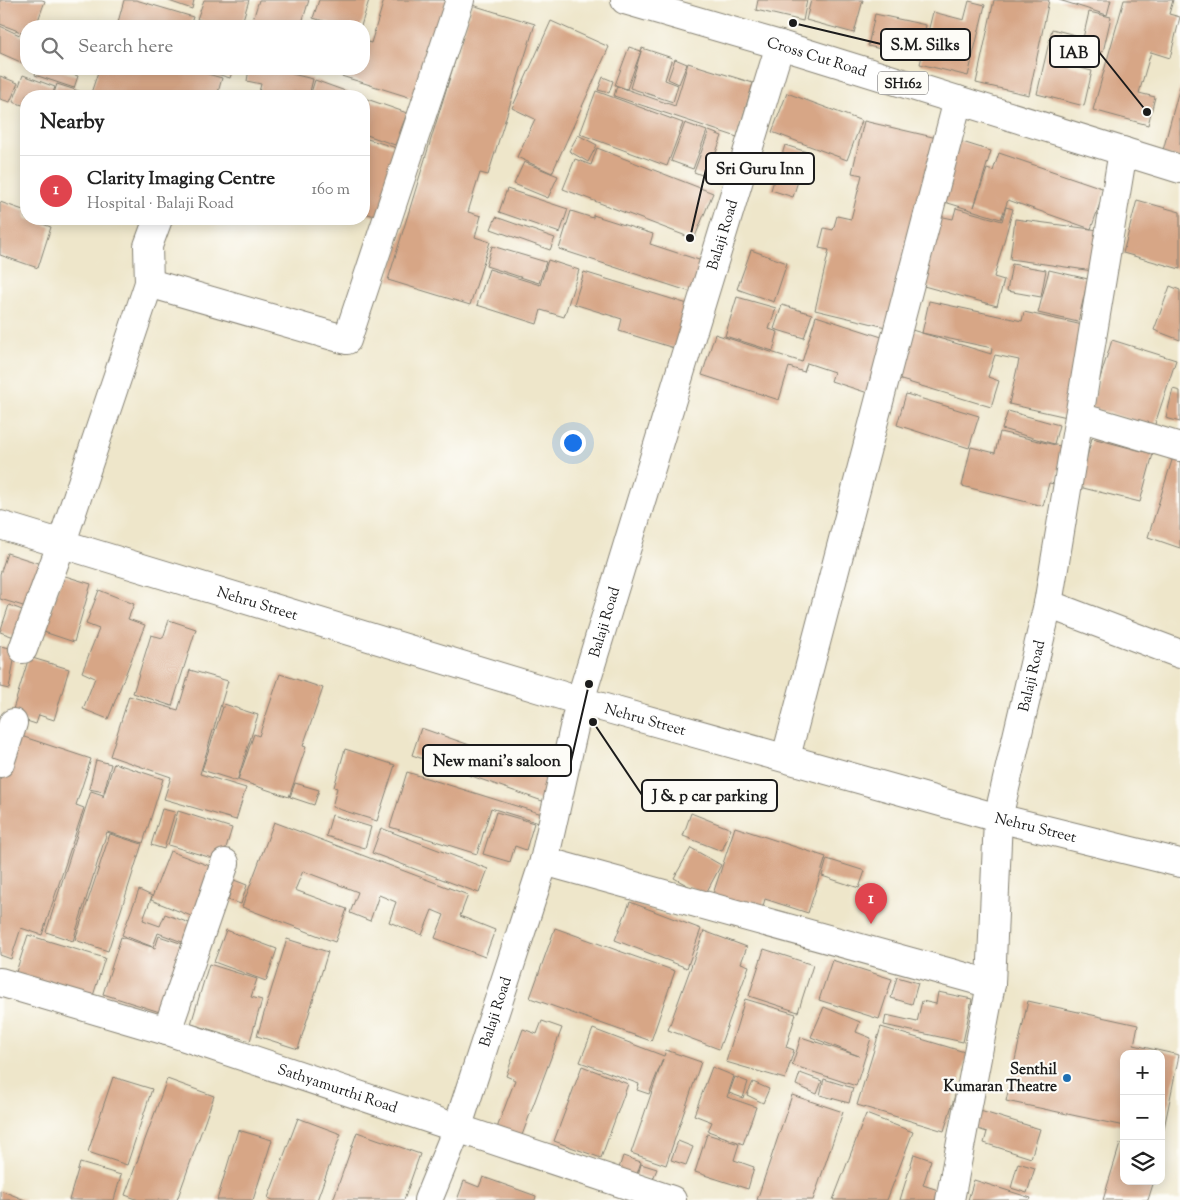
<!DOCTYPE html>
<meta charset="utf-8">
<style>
:root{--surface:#fff;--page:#f2f2f2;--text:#222;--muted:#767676;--line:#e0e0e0;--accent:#0f766e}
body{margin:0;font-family:"Sorts Mill Goudy",serif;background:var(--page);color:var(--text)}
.controls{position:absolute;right:15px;bottom:15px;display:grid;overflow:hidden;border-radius:10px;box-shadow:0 2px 12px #0003}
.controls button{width:45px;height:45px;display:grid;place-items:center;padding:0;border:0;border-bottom:1px solid var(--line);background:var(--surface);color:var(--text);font:25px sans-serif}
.you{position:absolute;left:572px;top:442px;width:18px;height:18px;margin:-12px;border:4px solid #fff;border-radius:50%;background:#1a73e8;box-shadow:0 0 0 8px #1a73e833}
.badge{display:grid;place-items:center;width:32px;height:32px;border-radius:50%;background:var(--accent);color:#fff;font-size:16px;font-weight:700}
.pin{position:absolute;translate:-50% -41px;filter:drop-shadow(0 1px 2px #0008)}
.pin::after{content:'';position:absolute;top:26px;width:18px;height:15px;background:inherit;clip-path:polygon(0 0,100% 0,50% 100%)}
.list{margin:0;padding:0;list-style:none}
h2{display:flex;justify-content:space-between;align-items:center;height:65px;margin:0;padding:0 20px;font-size:21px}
h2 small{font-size:16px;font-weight:400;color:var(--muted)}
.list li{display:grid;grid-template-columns:32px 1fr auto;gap:15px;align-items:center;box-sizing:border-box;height:70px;padding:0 20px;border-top:1px solid var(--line)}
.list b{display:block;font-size:19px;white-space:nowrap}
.list p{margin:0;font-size:16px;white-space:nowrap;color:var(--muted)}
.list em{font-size:16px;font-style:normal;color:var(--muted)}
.icon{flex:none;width:28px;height:28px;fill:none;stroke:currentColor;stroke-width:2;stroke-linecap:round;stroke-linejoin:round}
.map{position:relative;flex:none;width:1180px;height:1200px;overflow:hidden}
.search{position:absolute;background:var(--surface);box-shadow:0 2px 12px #0003;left:20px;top:20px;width:350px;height:55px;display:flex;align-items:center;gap:12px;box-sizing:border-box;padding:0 18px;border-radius:20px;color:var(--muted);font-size:19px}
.panel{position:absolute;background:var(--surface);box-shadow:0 2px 12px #0003;left:20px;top:90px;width:350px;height:135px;border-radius:20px}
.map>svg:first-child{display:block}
.building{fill:#d7a686}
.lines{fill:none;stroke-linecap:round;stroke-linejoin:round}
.minor-casing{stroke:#858173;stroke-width:30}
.major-casing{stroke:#858173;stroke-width:30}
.minor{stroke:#fff;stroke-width:28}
.major{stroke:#fff;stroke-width:28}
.poi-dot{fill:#1f6fb2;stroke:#fdfcf7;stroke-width:2}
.labels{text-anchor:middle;stroke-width:4.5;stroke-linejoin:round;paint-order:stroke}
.shield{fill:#fdfcf7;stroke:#605f5e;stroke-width:1}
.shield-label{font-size:14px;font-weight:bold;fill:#1c1c1c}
.street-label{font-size:15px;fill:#1c1c1c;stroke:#fdfcf7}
.poi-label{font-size:15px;font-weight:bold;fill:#1c1c1c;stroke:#fdfcf7;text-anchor:end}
.leader{fill:none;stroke:#1c1c1c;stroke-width:2}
.callout-dot{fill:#1c1c1c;stroke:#fdfcf7;stroke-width:2}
.callout{fill:#fdfcf7;stroke:#1c1c1c;stroke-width:2}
.callout-label{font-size:16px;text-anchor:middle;font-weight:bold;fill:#1c1c1c}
</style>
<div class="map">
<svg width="1180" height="1200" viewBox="0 0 1180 1200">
<rect width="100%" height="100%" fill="#fdfcf7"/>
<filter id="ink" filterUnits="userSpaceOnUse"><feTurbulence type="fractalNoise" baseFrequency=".02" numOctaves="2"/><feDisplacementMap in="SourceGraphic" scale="10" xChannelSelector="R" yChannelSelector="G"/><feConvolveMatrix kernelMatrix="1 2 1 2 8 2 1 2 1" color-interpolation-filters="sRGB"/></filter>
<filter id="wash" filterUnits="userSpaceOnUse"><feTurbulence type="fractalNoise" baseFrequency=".0096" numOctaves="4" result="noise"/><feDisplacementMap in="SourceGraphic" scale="20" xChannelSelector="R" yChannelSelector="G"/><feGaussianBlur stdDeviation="1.12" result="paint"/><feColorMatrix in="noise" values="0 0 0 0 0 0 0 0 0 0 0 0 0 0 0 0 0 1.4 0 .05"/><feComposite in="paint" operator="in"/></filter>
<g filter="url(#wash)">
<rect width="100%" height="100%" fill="#eee6ca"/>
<g id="blocks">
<!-- building -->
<path class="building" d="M 0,0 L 42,0 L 45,1 L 36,26 L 26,26 L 26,34 L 0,24 Z
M 124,0 L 136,0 L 193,17 L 190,26 L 117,26 Z
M 166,0 L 194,0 L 192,9 Z
M 204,0 L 249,0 L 241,26 L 220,26 L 197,19 Z
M 259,0 L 309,0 L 301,26 L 251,26 Z
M 319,0 L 369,0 L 361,26 L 340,26 L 313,18 Z
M 384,0 L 448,0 L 415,99 L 319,69 L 364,69 L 364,41 L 371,43 Z
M 758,0 L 807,0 L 803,21 L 756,10 Z
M 811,0 L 863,0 L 854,33 L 806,20 Z
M 994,0 L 1049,0 L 1029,95 L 976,83 Z
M 1059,0 L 1111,0 L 1107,15 Z
M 1124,0 L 1173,0 L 1169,14 L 1180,17 L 1170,58 L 1151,52 L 1139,93 L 1155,97 L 1148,125 L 1093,110 Z
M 969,1 L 985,5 L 968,76 L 920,64 L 933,12 L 964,20 Z
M 472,5 L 535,24 L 488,175 L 480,173 L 468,212 L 481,216 L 475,237 L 490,242 L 470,305 L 388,280 Z
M 1089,12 L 1111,17 L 1103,52 L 1081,47 Z
M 875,14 L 926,25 L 919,58 L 868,46 Z
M 551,21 L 609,47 L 552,173 L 517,157 L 535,119 L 512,108 Z
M 0,26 L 26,38 L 25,64 L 0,53 Z
M 1052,29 L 1075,35 L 1068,65 L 1092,71 L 1084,106 L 1037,94 Z
M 629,47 L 641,51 L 627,89 L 615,85 Z
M 642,48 L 672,58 L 665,80 L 678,85 L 673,102 L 630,88 Z
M 675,59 L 687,64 L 679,84 L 668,79 Z
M 688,63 L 753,83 L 737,137 L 614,96 L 617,86 L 675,106 Z
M 37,69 L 55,69 L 78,76 L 74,88 L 35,75 Z
M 99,69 L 190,69 L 222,78 L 217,96 L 90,96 Z
M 201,69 L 233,69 L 230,78 Z
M 249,69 L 293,69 L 292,74 L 313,79 L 309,96 L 294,92 L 293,96 L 258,96 L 261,84 L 247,81 Z
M 23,75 L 55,87 L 52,96 L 26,96 L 26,106 L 13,102 Z
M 0,76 L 18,83 L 10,102 L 0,99 Z
M 603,77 L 613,81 L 609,93 L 598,90 Z
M 315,80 L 359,96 L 310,96 Z
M 57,84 L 88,94 L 87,96 L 53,96 Z
M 1180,86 L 1180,158 L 1162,154 Z
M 596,91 L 683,123 L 667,166 L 580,134 Z
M 787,93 L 862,121 L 847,160 L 772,132 Z
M 364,98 L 407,113 L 395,145 L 364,134 Z
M 864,121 L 937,138 L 894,329 L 815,310 L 829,250 L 819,248 L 824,228 L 833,230 L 837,216 L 851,219 L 862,175 L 852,173 Z
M 685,123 L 707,131 L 693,169 L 671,161 Z
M 709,131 L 722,136 L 707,177 L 694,172 Z
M 578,135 L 597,145 L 588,162 L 569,151 Z
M 364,138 L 397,148 L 382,218 L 364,213 Z
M 956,140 L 991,151 L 974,207 L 987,169 L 993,171 L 999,153 L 1105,189 L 1091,229 L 1099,230 L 1093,271 L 1010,259 L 1015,219 L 1091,229 L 1008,200 L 1001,219 L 938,200 Z
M 785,145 L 807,152 L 793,197 L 771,190 Z
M 597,148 L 713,193 L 694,239 L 563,189 L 575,159 L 591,165 Z
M 524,162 L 558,176 L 548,198 L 514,184 Z
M 507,189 L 568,209 L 560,233 L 499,212 Z
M 1137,200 L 1180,212 L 1180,269 L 1123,253 Z
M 0,202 L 26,211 L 25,218 L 51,227 L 38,268 L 0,255 Z
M 1006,207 L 1013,209 L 994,277 L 1004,280 L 997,306 L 920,285 L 939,216 L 953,219 L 956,208 L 1002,221 Z
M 571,211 L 593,218 L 593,215 L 653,234 L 650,244 L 705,262 L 694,293 L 559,249 Z
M 496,217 L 555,238 L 550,250 L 491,229 Z
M 492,246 L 546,262 L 539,283 L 486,266 Z
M 751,250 L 787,263 L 774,302 L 737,289 Z
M 548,260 L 579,270 L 564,317 L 541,310 L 537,324 L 477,305 L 489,269 L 540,285 Z
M 1012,264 L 1046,270 L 1041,297 L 1007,291 Z
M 1049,270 L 1088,279 L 1078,322 L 1038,313 Z
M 584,272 L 691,305 L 677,349 L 619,331 L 622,319 L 574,304 Z
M 1170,286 L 1180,290 L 1180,340 L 1154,330 Z
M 737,297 L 776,308 L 769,329 L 778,332 L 773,351 L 725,336 Z
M 929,301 L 1022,321 L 1024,312 L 1087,326 L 1067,417 L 1009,404 L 1019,360 L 995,355 L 988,377 L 999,381 L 991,407 L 898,379 L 912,330 L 991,354 L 992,348 L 922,333 Z
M 782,305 L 812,314 L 804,338 L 774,329 Z
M 816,316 L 888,339 L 871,394 L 831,381 L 834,372 L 807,363 L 804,372 L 789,367 L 779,400 L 702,375 L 715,334 L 802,362 Z
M 1112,340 L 1176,360 L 1154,427 L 1091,407 Z
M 1173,389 L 1180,391 L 1180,422 L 1166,418 Z
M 906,394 L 979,416 L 969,448 L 897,425 Z
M 1008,411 L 1059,425 L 1054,444 L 1002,429 Z
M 1000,432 L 1064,447 L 1055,484 L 1049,483 L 1043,506 L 962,486 L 971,447 L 995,453 Z
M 1092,438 L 1153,454 L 1140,502 L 1079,487 Z
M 1173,457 L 1180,459 L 1180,548 L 1148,537 Z
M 7,553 L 47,566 L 33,609 L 0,599 L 0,574 Z
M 62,575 L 91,584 L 74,642 L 44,632 Z
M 99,590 L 134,604 L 128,619 L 145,625 L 108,719 L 83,709 L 95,678 L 82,672 L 99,629 L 86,624 Z
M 9,605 L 30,613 L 20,639 L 0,632 Z
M 169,620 L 196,629 L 172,706 L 133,693 L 151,635 L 163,638 Z
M 0,646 L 16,649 L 9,689 L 0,687 Z
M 29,657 L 69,669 L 54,720 L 39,715 L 36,724 L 11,716 Z
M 190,670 L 228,681 L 200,774 L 246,788 L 236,820 L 164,799 L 171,777 L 110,756 L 129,696 L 178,710 Z
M 280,674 L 323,688 L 303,746 L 306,747 L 289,797 L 238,780 L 254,734 L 259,736 Z
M 224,704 L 258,715 L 237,781 L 202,770 Z
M 421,728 L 558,776 L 548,803 L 412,755 Z
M 15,734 L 91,759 L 76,805 L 84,808 L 42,935 L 21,928 L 11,959 L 0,955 L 0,779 Z
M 345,749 L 395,765 L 377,821 L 332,807 L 337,788 L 334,787 Z
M 96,760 L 111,764 L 104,792 L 89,789 Z
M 114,763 L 163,779 L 143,843 L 107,832 L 73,941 L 46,932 L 91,791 L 103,795 L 103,797 Z
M 407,772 L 542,814 L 539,823 L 491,808 L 477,854 L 390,827 Z
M 295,783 L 319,790 L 314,805 L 290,797 Z
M 162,809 L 175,812 L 164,849 L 151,845 Z
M 178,811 L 232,828 L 222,861 L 168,845 Z
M 496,812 L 534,823 L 526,850 L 515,846 L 510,862 L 483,854 Z
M 691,813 L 731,829 L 722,851 L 683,836 Z
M 332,815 L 371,827 L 365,848 L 326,836 Z
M 274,822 L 468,895 L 460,916 L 495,930 L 485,957 L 435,938 L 444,915 L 432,910 L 422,935 L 389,922 L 396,902 L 379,895 L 370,921 L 350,913 L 358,892 L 303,871 L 295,890 L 347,909 L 335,942 L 242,907 Z
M 735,827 L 826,857 L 808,913 L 765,899 L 761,913 L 712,897 Z
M 381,828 L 488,869 L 479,893 L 372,853 Z
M 110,834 L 142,844 L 108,951 L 75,940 Z
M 691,848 L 721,865 L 705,895 L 674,878 Z
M 170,851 L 215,868 L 196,918 L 151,900 Z
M 827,859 L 865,871 L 859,888 L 822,876 Z
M 234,880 L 247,885 L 241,904 L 228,900 Z
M 139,890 L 152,896 L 143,920 L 160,926 L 165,914 L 192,924 L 185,943 L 158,933 L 153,947 L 122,935 Z
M 630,902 L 701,929 L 687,968 L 615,940 Z
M 555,928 L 675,971 L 651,1041 L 530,998 Z
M 226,930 L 277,949 L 266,981 L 214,962 Z
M 704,931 L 747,947 L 741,963 L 749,966 L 719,1049 L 668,1030 Z
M 28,935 L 105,958 L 92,999 L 15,975 Z
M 159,936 L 186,945 L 163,1013 L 103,994 L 121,937 L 155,948 Z
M 287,939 L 328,952 L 298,1049 L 257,1036 Z
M 764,949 L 813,965 L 798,1012 L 749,996 Z
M 832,960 L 892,979 L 879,1019 L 819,1000 Z
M 209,964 L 257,979 L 251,997 L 262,1000 L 250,1041 L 191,1024 Z
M 897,977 L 918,983 L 912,1004 L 891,998 Z
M 938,992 L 972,999 L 963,1042 L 884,1025 L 886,1015 L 917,1022 L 922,1001 L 936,1004 Z
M 745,999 L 796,1014 L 786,1047 L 794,1050 L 785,1079 L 726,1062 Z
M 1028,1001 L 1138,1025 L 1134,1045 L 1179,1055 L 1162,1138 L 1161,1054 L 1124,1054 L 1124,1126 L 1006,1101 Z
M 824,1007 L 860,1022 L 856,1032 L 871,1038 L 856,1086 L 792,1065 L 801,1037 L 859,1056 L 811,1037 Z
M 542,1021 L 562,1028 L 521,1138 L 497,1128 L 515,1080 L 506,1076 L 523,1029 L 537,1034 Z
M 881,1027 L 968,1053 L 944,1131 L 857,1105 Z
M 593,1029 L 664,1056 L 666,1050 L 701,1062 L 666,1165 L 631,1153 L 663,1059 L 649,1094 L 637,1090 L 639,1084 L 580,1062 Z
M 582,1066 L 628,1084 L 601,1158 L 554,1141 Z
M 712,1067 L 734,1076 L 727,1097 L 756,1107 L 743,1144 L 708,1131 L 712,1122 L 694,1115 Z
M 800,1073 L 822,1081 L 817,1094 L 796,1085 Z
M 113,1077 L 152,1089 L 127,1165 L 88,1152 Z
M 735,1077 L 748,1082 L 743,1098 L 729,1093 Z
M 167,1079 L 214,1096 L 177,1200 L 139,1200 L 125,1195 Z
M 824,1079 L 853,1088 L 849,1103 L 820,1095 Z
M 753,1082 L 769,1089 L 763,1103 L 747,1095 Z
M 792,1095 L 843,1112 L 813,1200 L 757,1200 Z
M 980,1111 L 1040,1129 L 1031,1158 L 984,1143 L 987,1132 L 975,1128 Z
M 866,1114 L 913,1132 L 887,1200 L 833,1200 Z
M 298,1118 L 341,1134 L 317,1200 L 273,1200 L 268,1198 Z
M 238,1130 L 272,1140 L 253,1200 L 217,1200 Z
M 357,1132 L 420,1154 L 404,1200 L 333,1200 Z
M 707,1134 L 739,1144 L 734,1160 L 754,1167 L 748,1189 L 695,1172 Z
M 678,1141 L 693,1147 L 686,1165 L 671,1160 Z
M 1120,1144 L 1124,1146 L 1124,1181 L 1154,1181 L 1148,1200 L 1103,1200 Z
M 914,1154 L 931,1160 L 923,1185 L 938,1190 L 935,1200 L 900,1200 Z
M 623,1156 L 641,1162 L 636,1177 L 618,1171 Z
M 80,1163 L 121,1175 L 114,1200 L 69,1200 Z
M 1018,1163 L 1035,1168 L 1027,1193 L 1011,1188 Z
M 641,1164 L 657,1169 L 653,1179 L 638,1175 Z
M 483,1177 L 536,1196 L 535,1200 L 457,1200 L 464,1181 L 479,1187 Z
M 974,1180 L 1031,1198 L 1030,1200 L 968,1200 Z
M 0,1190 L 25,1200 L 0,1200 Z"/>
</g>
</g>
<g filter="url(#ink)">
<use href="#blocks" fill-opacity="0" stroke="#858173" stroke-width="1"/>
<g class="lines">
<!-- minor casing -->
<g class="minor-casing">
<g id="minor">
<path d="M 149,283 L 148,246 L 158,219"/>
<path d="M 1079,417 L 1180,447"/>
<path id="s1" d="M 0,525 L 580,701 L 998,818 L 1180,863"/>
<path d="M 1048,604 L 1180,654"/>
<path d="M 23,649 L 62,542 L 149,283 L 347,340 L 460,0"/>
<path d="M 786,757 L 958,100"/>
<path d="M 0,763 L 13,723"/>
<path d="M 544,861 L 991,984"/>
<path id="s2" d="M 0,982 L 167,1031 L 672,1200"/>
<path d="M 167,1031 L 225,863"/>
<path id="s3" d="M 428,1200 L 457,1129 L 544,861 L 580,701 L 780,45"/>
<path id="s4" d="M 950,1200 L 991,984 L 998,818 L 1048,604 L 1123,151"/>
</g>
</g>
<!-- major casing -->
<g class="major-casing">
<g id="major">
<path id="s5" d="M 625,0 L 780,45 L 1180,169"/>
</g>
</g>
<!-- minor -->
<use href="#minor" class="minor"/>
<!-- major -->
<use href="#major" class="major"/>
</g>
</g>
<!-- markers -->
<circle class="poi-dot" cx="1067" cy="1078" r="5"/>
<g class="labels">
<!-- shield labels -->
<rect class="shield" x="878" y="71.5" width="50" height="23" rx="4"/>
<g class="shield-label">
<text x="903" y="88">SH162</text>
</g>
<!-- street labels -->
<g class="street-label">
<text dy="5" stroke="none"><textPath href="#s5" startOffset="200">Cross Cut Road</textPath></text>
<text dy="5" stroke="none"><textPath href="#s3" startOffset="1010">Balaji Road</textPath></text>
<text dy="5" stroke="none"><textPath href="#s1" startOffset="269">Nehru Street</textPath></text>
<text dy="5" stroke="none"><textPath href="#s3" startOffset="605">Balaji Road</textPath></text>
<text dy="5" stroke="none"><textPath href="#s4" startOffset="532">Balaji Road</textPath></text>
<text dy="5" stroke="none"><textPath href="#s1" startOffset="674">Nehru Street</textPath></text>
<text dy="5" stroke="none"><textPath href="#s1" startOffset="1079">Nehru Street</textPath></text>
<text dy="5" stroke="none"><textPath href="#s3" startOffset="200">Balaji Road</textPath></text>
<text dy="5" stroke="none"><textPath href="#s2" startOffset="354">Sathyamurthi Road</textPath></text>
</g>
<!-- poi labels -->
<g class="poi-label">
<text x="1057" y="1074">Senthil<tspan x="1057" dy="17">Kumaran Theatre</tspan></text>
</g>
</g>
<!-- callouts -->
<path class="leader" d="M793 23L881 44M1147 112L1099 52M690 238L706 169M589 684L571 761M593 722L642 795"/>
<g class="callout-dot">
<circle cx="793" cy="23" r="5"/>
<circle cx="1147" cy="112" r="5"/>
<circle cx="690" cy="238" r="5"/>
<circle cx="589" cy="684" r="5"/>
<circle cx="593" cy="722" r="5"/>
</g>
<g class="callout">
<rect x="881" y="29" width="89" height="31" rx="5"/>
<rect x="1050" y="36" width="49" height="31" rx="5"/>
<rect x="706" y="153" width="108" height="31" rx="5"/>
<rect x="423" y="745" width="148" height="31" rx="5"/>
<rect x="642" y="780" width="135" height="31" rx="5"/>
</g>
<g class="callout-label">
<text x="925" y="50">S.M. Silks</text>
<text x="1074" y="58">IAB</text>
<text x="760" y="174">Sri Guru Inn</text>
<text x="497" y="766">New mani's saloon</text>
<text x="710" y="801">J &amp; p car parking</text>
</g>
</svg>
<div class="controls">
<button>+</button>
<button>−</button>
<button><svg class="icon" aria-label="layers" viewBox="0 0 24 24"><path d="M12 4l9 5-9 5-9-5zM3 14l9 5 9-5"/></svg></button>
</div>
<div class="you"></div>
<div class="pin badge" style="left:871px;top:924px;background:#e0444e">1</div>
<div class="search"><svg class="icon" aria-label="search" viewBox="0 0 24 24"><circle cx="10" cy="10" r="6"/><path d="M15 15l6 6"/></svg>Search here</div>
<section class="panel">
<h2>Nearby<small></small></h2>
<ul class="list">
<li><span class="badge" style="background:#e0444e">1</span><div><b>Clarity Imaging Centre</b><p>Hospital · Balaji Road</p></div><em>160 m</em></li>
</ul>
</section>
</div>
